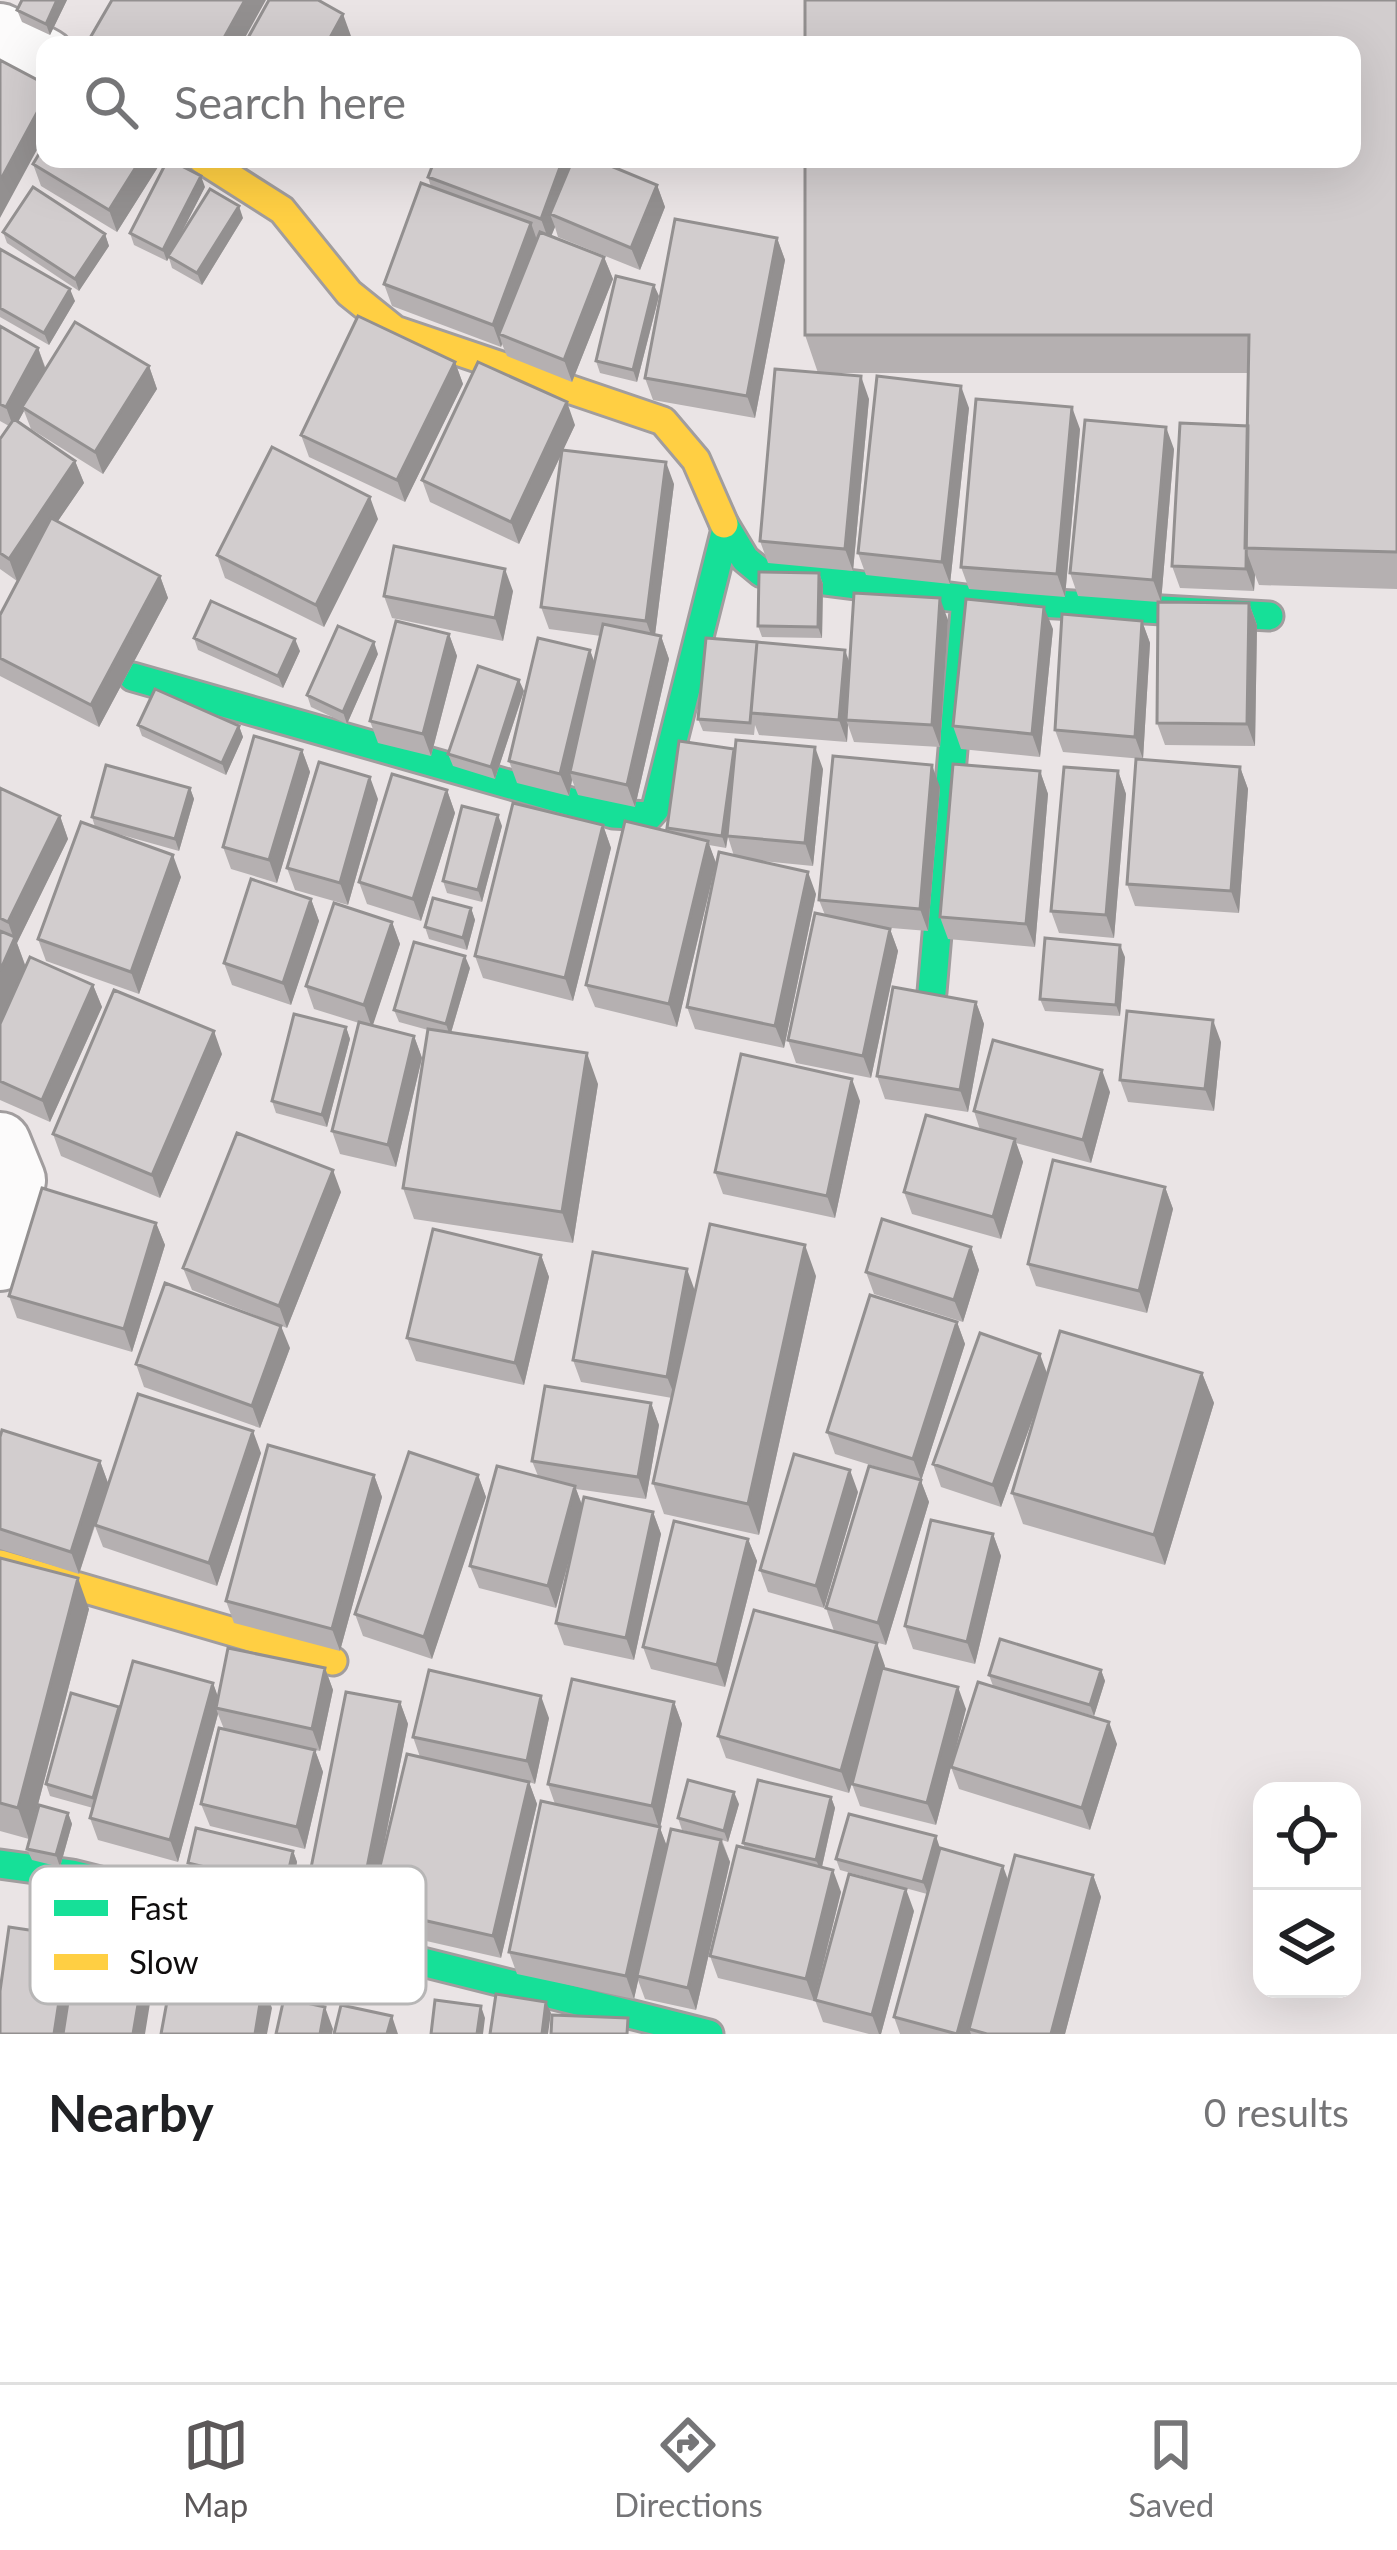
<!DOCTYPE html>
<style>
:root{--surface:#fff;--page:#f2f2f2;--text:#202124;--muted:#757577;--line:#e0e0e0;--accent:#5c5859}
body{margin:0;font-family:Lato,sans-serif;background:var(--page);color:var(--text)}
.controls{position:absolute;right:36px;bottom:36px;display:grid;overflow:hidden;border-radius:24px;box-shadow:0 12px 48px #0002}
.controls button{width:108px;height:108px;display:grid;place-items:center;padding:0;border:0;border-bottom:3px solid var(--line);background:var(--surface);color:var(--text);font:60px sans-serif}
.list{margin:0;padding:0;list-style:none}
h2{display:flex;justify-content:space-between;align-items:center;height:156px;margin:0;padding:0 48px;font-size:51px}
h2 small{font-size:39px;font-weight:400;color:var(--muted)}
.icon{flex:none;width:66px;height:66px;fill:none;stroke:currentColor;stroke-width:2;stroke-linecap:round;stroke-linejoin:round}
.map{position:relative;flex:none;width:1397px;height:2034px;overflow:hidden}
.search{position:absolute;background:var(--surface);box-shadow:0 12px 48px #0002;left:36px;right:36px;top:36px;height:132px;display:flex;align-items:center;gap:30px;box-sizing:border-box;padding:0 42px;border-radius:24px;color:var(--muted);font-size:45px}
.sheet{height:348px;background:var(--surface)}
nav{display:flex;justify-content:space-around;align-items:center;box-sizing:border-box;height:168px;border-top:3px solid var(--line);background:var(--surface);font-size:33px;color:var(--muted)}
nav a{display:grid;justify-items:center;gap:6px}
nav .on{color:var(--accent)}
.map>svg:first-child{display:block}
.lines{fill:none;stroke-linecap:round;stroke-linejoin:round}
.street-casing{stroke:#a19d9e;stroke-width:66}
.fast-casing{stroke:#a19d9e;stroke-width:33}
.slow-casing{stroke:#a19d9e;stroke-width:33}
.street{stroke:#fcfbfb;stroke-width:60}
.fast{stroke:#16e098;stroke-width:27}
.slow{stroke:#ffcf43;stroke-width:27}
.wall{fill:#b5b0b1}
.shaded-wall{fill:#939090}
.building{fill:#d2cdce;stroke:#939090;stroke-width:3}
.key{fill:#fff;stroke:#b7b6b6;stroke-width:3}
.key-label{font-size:33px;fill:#100d0d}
</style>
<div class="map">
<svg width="1397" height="2034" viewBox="0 0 1397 2034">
<rect width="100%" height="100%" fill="#eae4e5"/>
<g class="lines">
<!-- street casing -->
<g class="street-casing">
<path id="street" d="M 0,34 L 45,59
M 0,1143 L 15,1180 L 0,1260"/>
</g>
<!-- fast casing -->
<g class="fast-casing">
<path id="fast" d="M 724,524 L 745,559 L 762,573 L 966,599 L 1269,616
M 133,677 L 613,814 L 649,816 L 656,808 L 726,529
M 932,992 L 966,599
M 0,1864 L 72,1874 L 709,2034"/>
</g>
<!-- slow casing -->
<g class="slow-casing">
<path id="slow" d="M 202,159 L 282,210 L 349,293 L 395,330 L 663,421 L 696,460 L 724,524
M 0,1564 L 333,1661"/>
</g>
<!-- street -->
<use href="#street" class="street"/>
<!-- fast -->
<use href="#fast" class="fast"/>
<!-- slow -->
<use href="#slow" class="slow"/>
</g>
<!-- wall -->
<path class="wall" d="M 67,0 L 50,35 L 22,22 L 17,10 Z
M 1397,0 L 1397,589 L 1259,585 L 1255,575 L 1254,591 L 1180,588 L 1172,566 L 1248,426 L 1249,373 L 822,373 L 869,399 L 853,571 L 768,563 L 760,541 L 818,373 L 805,335 Z
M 45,159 L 163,159 L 117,232 L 41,186 L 33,164 Z
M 435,159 L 569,159 L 571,164 L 657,185 L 665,207 L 640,270 L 558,237 L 555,227 L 551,237 L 604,257 L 613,279 L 572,382 L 507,356 L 502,344 L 501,347 L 392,306 L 384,284 L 431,187 L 428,177 Z
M 205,187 L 175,245 L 243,218 L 202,285 L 172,268 L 169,258 L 167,261 L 134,245 L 130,233 Z
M 3,232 L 105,234 L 109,246 L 79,291 L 7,243 Z
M 777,238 L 785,260 L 755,418 L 653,400 L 645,378 Z
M 0,249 L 75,301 L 49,345 L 0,317 Z
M 659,296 L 637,382 L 600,373 L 596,361 Z
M 0,326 L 38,348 L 46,369 L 149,366 L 157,389 L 103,474 L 31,429 L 24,411 L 18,422 L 75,461 L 84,483 L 57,522 L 160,576 L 168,598 L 99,727 L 0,676 L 0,615 L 17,581 L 0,569 L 0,439 L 9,426 L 0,421 Z
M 455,362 L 463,384 L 405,502 L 309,457 L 301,435 Z
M 969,408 L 950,584 L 866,575 L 858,553 Z
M 575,425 L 563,450 L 674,484 L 655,635 L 661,636 L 669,659 L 635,807 L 578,795 L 572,780 L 569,796 L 517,783 L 509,761 L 590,650 L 594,663 L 601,636 L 549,629 L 541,607 L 561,455 L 519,544 L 430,502 L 422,480 Z
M 1080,429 L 1065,597 L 969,589 L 961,567 Z
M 1174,449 L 1161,602 L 1249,603 L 1257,625 L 1255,746 L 1165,745 L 1157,723 L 1158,602 L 1078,596 L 1070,573 Z
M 378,519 L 324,627 L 225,578 L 217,555 Z
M 819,573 L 823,584 L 822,638 L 762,637 L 758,626 Z
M 513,591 L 503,641 L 392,618 L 384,596 Z
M 948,620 L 940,747 L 854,742 L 848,725 L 847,742 L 759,735 L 755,725 L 754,735 L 703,731 L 698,719 L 850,663 Z
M 1142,621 L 1150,643 L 1143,759 L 1063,752 L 1055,730 Z
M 1053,629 L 1040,757 L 961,749 L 953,726 Z
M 449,634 L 457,656 L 431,756 L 378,743 L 370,721 Z
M 194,638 L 300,651 L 283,688 L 198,650 Z
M 378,654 L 347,724 L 311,707 L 307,695 Z
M 524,691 L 495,779 L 453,766 L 448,754 Z
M 138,725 L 239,726 L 243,737 L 226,775 L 142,736 Z
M 302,750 L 310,772 L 277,883 L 231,869 L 223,847 Z
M 1240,767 L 1248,789 L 1239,913 L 1135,906 L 1127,884 Z
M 823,769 L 813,866 L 752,860 L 816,894 L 784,1048 L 695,1029 L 687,1007 L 734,856 L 728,837 L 726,848 L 709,845 L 716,863 L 677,1027 L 595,1007 L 586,985 L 668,831 L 667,828 Z
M 1040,771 L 1048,794 L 1035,947 L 948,939 L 940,917 Z
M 1118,771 L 1126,794 L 1114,938 L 1059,933 L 1051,911 Z
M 940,787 L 928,931 L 879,927 L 890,929 L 898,951 L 871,1078 L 796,1063 L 788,1040 L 825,915 L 819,900 Z
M 0,788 L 60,816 L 68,839 L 17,943 L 26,967 L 93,985 L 102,1007 L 50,1122 L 0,1100 Z
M 190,788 L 194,799 L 179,851 L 111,832 L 181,877 L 139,994 L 46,961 L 38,939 L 95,827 L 92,817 Z
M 447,790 L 455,813 L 421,921 L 367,904 L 359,882 Z
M 378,799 L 348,905 L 295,890 L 287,868 Z
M 603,825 L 611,848 L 573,1001 L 483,978 L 475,956 Z
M 502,826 L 482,902 L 447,893 L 443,881 Z
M 311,899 L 319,921 L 291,1005 L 232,985 L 224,963 Z
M 471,908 L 475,920 L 467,950 L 429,939 L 425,927 Z
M 392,922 L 400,944 L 372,1026 L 414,1036 L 422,1058 L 396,1167 L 340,1154 L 332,1131 L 359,1023 L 314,1009 L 306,986 Z
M 1125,957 L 1120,1016 L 1045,1011 L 1040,999 Z
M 470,968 L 451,1033 L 598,1084 L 573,1243 L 414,1219 L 403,1188 L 428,1030 L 399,1022 L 394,1010 Z
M 976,1002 L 984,1024 L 968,1112 L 885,1099 L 877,1076 Z
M 346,1027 L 350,1039 L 327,1127 L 276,1113 L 272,1101 Z
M 1221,1042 L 1214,1111 L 1128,1102 L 1120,1080 Z
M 222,1054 L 160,1198 L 61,1156 L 53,1134 Z
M 1110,1092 L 1091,1163 L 1016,1143 L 1023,1162 L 1001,1239 L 912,1214 L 904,1192 L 980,1130 L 974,1111 Z
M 860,1101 L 835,1218 L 723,1194 L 715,1172 Z
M 1165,1187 L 1173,1209 L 1147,1313 L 1036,1286 L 1028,1264 Z
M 341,1192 L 287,1328 L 192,1290 L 183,1268 Z
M 156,1223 L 165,1245 L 132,1352 L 17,1318 L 9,1296 Z
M 971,1247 L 979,1270 L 963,1322 L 874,1294 L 866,1272 Z
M 541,1255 L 549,1277 L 524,1385 L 416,1361 L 407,1338 Z
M 816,1276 L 759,1535 L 664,1514 L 653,1483 L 672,1398 L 581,1382 L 573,1360 L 695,1291 L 691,1312 Z
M 957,1322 L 965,1344 L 921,1481 L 929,1502 L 886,1645 L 834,1631 L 826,1608 L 896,1473 L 835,1454 L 827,1432 Z
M 290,1348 L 260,1428 L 144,1387 L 136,1364 Z
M 1202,1373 L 1214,1403 L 1165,1565 L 1023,1524 L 1012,1493 L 1041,1395 L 1001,1507 L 941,1487 L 933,1464 L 1047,1375 Z
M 651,1403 L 659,1425 L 646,1499 L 576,1489 L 582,1505 L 653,1512 L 661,1534 L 634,1660 L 564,1645 L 556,1623 L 574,1542 L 556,1608 L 479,1588 L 470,1566 L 538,1476 L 532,1461 Z
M 0,1437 L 100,1461 L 108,1483 L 261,1453 L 217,1586 L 103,1547 L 95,1526 L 79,1574 L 0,1549 Z
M 374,1475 L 382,1497 L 340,1651 L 234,1623 L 226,1601 Z
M 478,1475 L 486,1497 L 432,1659 L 363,1636 L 355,1614 Z
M 858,1492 L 824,1608 L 768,1592 L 760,1570 Z
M 993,1534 L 1001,1556 L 975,1664 L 913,1649 L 905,1626 Z
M 748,1539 L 757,1561 L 725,1687 L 651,1669 L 643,1647 Z
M 0,1558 L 89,1609 L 29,1839 L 0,1831 Z
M 885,1666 L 884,1669 L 966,1709 L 936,1825 L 860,1806 L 852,1784 L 861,1752 L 849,1793 L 726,1758 L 718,1736 Z
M 325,1668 L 333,1690 L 320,1751 L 297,1746 L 315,1750 L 323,1772 L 305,1849 L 210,1826 L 201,1804 L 224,1729 L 218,1714 L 178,1862 L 98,1840 L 90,1818 L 93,1808 L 50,1796 L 46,1784 L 120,1710 L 213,1683 L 218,1698 Z
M 1101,1670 L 1105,1681 L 1094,1716 L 1028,1697 L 1117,1744 L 1090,1830 L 959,1789 L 951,1767 L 993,1686 L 989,1675 Z
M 400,1702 L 408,1724 L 378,1875 L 420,1757 L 413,1737 L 549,1718 L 535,1784 L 529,1782 L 537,1804 L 501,1958 L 378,1930 L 371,1910 L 369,1920 L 315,1910 L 307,1888 Z
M 674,1702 L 682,1724 L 660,1828 L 667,1847 L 719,1840 L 682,1830 L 678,1818 L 739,1804 L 728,1842 L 722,1840 L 730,1862 L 696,2010 L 645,1999 L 638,1980 L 634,1999 L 517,1974 L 509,1952 L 555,1804 L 548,1784 Z
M 831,1797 L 835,1808 L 822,1867 L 841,1892 L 814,2001 L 718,1978 L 710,1956 L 745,1848 L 743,1843 Z
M 68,1813 L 72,1824 L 60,1867 L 32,1860 L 27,1849 Z
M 940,1848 L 1008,1881 L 1093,1875 L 1101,1897 L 1065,2034 L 900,2034 L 894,2017 L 927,1894 L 840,1870 L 836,1859 Z
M 293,1851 L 297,1862 L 290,1897 L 193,1875 L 188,1863 Z
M 914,1911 L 881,2034 L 869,2034 L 823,2022 L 815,2000 Z"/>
<!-- shaded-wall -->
<path class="shaded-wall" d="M 57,0 L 67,0 L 50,35 L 46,24 Z
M 245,0 L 266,0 L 241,45 L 220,45 Z
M 343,14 L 351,36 L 347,45 L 326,45 Z
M 45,98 L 45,135 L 0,218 L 0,181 Z
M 141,159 L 163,159 L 117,232 L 109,210 Z
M 563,159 L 569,159 L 574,173 L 550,214 L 555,227 L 549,241 L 541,219 Z
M 201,176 L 205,187 L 167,261 L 163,250 Z
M 657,185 L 665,207 L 640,270 L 631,248 Z
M 239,206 L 243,218 L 202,285 L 197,273 Z
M 531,223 L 539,246 L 499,334 L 502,344 L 501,347 L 493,325 Z
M 105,234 L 109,246 L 79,291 L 75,279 Z
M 777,238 L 785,260 L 755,418 L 747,396 Z
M 604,257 L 613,279 L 572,382 L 564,360 Z
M 654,285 L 659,296 L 637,382 L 633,370 Z
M 70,289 L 75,301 L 49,345 L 44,333 Z
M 38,348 L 46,371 L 22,407 L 24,411 L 14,429 L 6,407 Z
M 455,362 L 463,384 L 405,502 L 397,480 Z
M 149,366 L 157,389 L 103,474 L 95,452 Z
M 861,376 L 869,399 L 853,571 L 845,549 Z
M 961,386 L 969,408 L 950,584 L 942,562 Z
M 567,402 L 575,425 L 519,544 L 511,522 Z
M 1072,407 L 1080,429 L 1065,597 L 1057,574 Z
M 1166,427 L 1174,449 L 1161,602 L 1153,580 Z
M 75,461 L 84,483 L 17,581 L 9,559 Z
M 666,462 L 674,484 L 654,643 L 646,621 Z
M 370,497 L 378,519 L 324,627 L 316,605 Z
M 1247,553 L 1255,575 L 1254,591 L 1246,569 Z
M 505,569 L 513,591 L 503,641 L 495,618 Z
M 819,573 L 823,584 L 822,638 L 818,627 Z
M 160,576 L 168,598 L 99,727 L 91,705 Z
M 940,598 L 948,620 L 940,747 L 932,725 Z
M 1249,603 L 1257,625 L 1255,746 L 1247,724 Z
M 1044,607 L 1053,629 L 1040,757 L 1032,734 Z
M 1142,621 L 1150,643 L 1143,759 L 1135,737 Z
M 449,634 L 457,656 L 431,756 L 423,734 Z
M 661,636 L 669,659 L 635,807 L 627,785 Z
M 295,639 L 300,651 L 283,688 L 278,676 Z
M 374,642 L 378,654 L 347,724 L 343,712 Z
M 590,650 L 598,672 L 570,772 L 572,780 L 569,796 L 560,774 Z
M 845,650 L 853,672 L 846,720 L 848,725 L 847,742 L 839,720 Z
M 519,680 L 524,691 L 495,779 L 491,767 Z
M 239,726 L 243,737 L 226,775 L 222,763 Z
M 815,747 L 823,769 L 813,866 L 805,843 Z
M 734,749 L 739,761 L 726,848 L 722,836 Z
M 302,750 L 310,772 L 277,883 L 269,860 Z
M 932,765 L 940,787 L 928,931 L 920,909 Z
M 1240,767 L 1248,789 L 1239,913 L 1231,891 Z
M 1040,771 L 1048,794 L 1035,947 L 1026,924 Z
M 1118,771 L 1126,794 L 1114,938 L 1106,915 Z
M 370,777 L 378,799 L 348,905 L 340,883 Z
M 190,788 L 194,799 L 179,851 L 175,839 Z
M 447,790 L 455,813 L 421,921 L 413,899 Z
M 498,815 L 502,826 L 482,902 L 478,890 Z
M 60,816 L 68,839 L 17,943 L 26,968 L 0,1027 L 0,971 L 14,939 L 8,922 Z
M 603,825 L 611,848 L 573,1001 L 565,978 Z
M 708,841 L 716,863 L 677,1027 L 669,1004 Z
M 173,855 L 181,877 L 139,994 L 131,972 Z
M 808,872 L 816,894 L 784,1048 L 775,1026 Z
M 311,899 L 319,921 L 291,1005 L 283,983 Z
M 471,908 L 475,920 L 467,950 L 463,938 Z
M 392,922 L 400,944 L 372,1028 L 364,1005 Z
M 890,929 L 898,951 L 871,1078 L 863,1056 Z
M 1120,945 L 1125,957 L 1120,1016 L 1116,1005 Z
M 465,956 L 470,968 L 450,1036 L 446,1024 Z
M 93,985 L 102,1007 L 50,1122 L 42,1100 Z
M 976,1002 L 984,1024 L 968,1112 L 960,1090 Z
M 1213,1020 L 1221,1042 L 1214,1111 L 1205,1089 Z
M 346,1027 L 350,1039 L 327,1127 L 322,1115 Z
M 214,1031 L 222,1054 L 160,1198 L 152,1175 Z
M 414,1036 L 422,1058 L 396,1167 L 388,1145 Z
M 587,1053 L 598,1084 L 573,1243 L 562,1212 Z
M 1102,1070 L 1110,1092 L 1091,1163 L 1083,1140 Z
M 852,1079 L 860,1101 L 835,1218 L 827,1196 Z
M 1015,1139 L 1023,1162 L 1001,1239 L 993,1217 Z
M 333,1170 L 341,1192 L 287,1328 L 279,1306 Z
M 1165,1187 L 1173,1209 L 1147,1313 L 1139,1291 Z
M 156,1223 L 165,1245 L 132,1352 L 124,1329 Z
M 805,1245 L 816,1276 L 759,1535 L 748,1504 Z
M 971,1247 L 979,1270 L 963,1322 L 954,1300 Z
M 541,1255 L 549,1277 L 524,1385 L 515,1363 Z
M 687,1269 L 695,1291 L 676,1399 L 667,1377 Z
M 957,1322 L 965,1344 L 921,1481 L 929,1502 L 886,1645 L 878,1623 L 921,1480 L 913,1459 Z
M 281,1326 L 290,1348 L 260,1428 L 252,1406 Z
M 1040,1354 L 1048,1376 L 1001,1507 L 993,1485 Z
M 1202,1373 L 1214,1403 L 1165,1565 L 1154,1535 Z
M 651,1403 L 659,1425 L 646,1499 L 638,1477 Z
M 253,1431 L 261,1453 L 217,1586 L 209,1563 Z
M 100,1461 L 108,1483 L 79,1574 L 71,1552 Z
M 850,1470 L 858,1492 L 824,1608 L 816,1586 Z
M 374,1475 L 382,1497 L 340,1651 L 332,1629 Z
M 478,1475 L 486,1497 L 432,1659 L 424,1637 Z
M 575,1486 L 583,1508 L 556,1608 L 548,1586 Z
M 653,1512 L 661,1534 L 634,1660 L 626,1638 Z
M 993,1534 L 1001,1556 L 975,1664 L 967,1642 Z
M 748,1539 L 757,1561 L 725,1687 L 717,1665 Z
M 78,1578 L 89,1609 L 29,1839 L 18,1808 Z
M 877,1643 L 885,1666 L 849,1793 L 841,1771 Z
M 325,1668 L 333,1690 L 320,1751 L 312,1729 Z
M 1101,1670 L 1105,1681 L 1094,1716 L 1090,1705 Z
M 213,1683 L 221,1705 L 216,1708 L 218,1714 L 178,1862 L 170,1840 Z
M 958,1687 L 966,1709 L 936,1825 L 927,1803 Z
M 541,1696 L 549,1718 L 535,1784 L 527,1761 Z
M 400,1702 L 408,1724 L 369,1920 L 361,1898 Z
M 674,1702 L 682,1724 L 660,1828 L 668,1849 L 634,1999 L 626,1976 L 659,1828 L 652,1806 Z
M 1109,1722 L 1117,1744 L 1090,1830 L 1082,1808 Z
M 315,1750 L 323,1772 L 305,1849 L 297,1827 Z
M 529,1782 L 537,1804 L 501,1958 L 493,1936 Z
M 734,1792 L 739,1804 L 728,1842 L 724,1831 Z
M 831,1797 L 835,1808 L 821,1871 L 816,1860 Z
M 68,1813 L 72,1824 L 60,1867 L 56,1855 Z
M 936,1836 L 940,1848 L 928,1894 L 923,1882 Z
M 721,1840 L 730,1862 L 696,2010 L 688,1988 Z
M 293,1851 L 297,1862 L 290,1897 L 285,1886 Z
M 1003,1866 L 1011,1888 L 969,2029 L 971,2034 L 957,2034 Z
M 833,1870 L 841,1892 L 814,2001 L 806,1979 Z
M 1093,1875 L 1101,1897 L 1065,2034 L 1051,2034 Z
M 906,1889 L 914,1911 L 881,2034 L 879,2034 L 872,2015 Z
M 69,1936 L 77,1958 L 66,2034 L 54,2034 Z
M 144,1969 L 152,1991 L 145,2034 L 133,2034 Z
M 263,1985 L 272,2008 L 267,2034 L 255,2034 Z
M 546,2002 L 551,2013 L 548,2034 L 542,2034 Z
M 481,2006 L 485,2018 L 483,2034 L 477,2034 Z
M 325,2007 L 333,2029 L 332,2034 L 320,2034 Z
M 392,2016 L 398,2034 L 387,2034 Z"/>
<!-- building -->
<path class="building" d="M 22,0 L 57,0 L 46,24 L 17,10 Z
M 112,0 L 245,0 L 220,45 L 103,45 L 90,38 Z
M 269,0 L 318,0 L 343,14 L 326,45 L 244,45 Z
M 805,0 L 1397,0 L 1397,552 L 1245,548 L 1249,335 L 805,335 L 805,159 L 1352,159 L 1352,45 L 805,45 Z
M 0,60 L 45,84 L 45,98 L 0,181 Z
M 45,144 L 45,159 L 141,159 L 109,210 L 33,164 Z
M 168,159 L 201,176 L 163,250 L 130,233 Z
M 435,159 L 563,159 L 541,219 L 428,177 Z
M 573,159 L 594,159 L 657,185 L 631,248 L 550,214 Z
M 421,183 L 531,223 L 493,325 L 384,284 Z
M 33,187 L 105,234 L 75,279 L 3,232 Z
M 210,189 L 239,206 L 197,273 L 168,256 Z
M 675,219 L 777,238 L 747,396 L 645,378 Z
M 540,232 L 604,257 L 564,360 L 499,334 Z
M 0,249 L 70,289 L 44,333 L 0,308 Z
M 616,276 L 654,285 L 633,370 L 596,361 Z
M 358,316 L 455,362 L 397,480 L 301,435 Z
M 75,322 L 149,366 L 95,452 L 22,407 Z
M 0,326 L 38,348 L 6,407 L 0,404 Z
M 478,362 L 567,402 L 511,522 L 422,480 Z
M 775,369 L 861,376 L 845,549 L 760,541 Z
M 877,376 L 961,386 L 942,562 L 858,553 Z
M 976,399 L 1072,407 L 1057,574 L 961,567 Z
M 14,419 L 75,461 L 9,559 L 0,553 L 0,439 Z
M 1085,420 L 1166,427 L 1153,580 L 1070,573 Z
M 1180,423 L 1248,426 L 1246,569 L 1172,566 Z
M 272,447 L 370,497 L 316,605 L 217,555 Z
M 562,450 L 666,462 L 646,621 L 541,607 Z
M 51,518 L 160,576 L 91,705 L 0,658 L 0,615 Z
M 394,546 L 505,569 L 495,618 L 384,596 Z
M 759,572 L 819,573 L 818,627 L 758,626 Z
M 854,593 L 940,598 L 932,725 L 846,720 Z
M 966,599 L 1044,607 L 1032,734 L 953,726 Z
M 211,601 L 295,639 L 278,676 L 194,638 Z
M 1158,602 L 1249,603 L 1247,724 L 1157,723 Z
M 1062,614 L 1142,621 L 1135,737 L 1055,730 Z
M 396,621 L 449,634 L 423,734 L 370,721 Z
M 603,624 L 661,636 L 627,785 L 570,772 Z
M 338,626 L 374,642 L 343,712 L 307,695 Z
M 538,638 L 590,650 L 560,774 L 509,761 Z
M 706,638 L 757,642 L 750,723 L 698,719 Z
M 757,642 L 845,650 L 839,720 L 751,713 Z
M 478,666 L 519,680 L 491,767 L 448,754 Z
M 155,689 L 239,726 L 222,763 L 138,725 Z
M 254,736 L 302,750 L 269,860 L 223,847 Z
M 736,740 L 815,747 L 805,843 L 727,836 Z
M 679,741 L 734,749 L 722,836 L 667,828 Z
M 833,756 L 932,765 L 920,909 L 819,900 Z
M 1136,759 L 1240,767 L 1231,891 L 1127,884 Z
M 319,762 L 370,777 L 340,883 L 287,868 Z
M 953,764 L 1040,771 L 1026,924 L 940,917 Z
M 106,765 L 190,788 L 175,839 L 92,817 Z
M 1064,767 L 1118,771 L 1106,915 L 1051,911 Z
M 392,774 L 447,790 L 413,899 L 359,882 Z
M 0,788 L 60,816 L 8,922 L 0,918 Z
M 513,803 L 603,825 L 565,978 L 475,956 Z
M 462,806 L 498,815 L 478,890 L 443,881 Z
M 625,821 L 708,841 L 669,1004 L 586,985 Z
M 81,822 L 173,855 L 131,972 L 38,939 Z
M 719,852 L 808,872 L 775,1026 L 687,1007 Z
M 251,879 L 311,899 L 283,983 L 224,963 Z
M 433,898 L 471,908 L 463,938 L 425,927 Z
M 334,903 L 392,922 L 364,1005 L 306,986 Z
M 815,913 L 890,929 L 863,1056 L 788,1040 Z
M 0,931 L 15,937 L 0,971 Z
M 1045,938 L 1120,945 L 1116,1005 L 1040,999 Z
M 414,942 L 465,956 L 446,1024 L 394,1010 Z
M 30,957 L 93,985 L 42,1100 L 0,1081 L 0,1024 Z
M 893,987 L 976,1002 L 960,1090 L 877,1076 Z
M 114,990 L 214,1031 L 152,1175 L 53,1134 Z
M 1127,1011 L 1213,1020 L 1205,1089 L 1120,1080 Z
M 294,1014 L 346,1027 L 322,1115 L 272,1101 Z
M 359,1022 L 414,1036 L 388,1145 L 332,1131 Z
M 428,1029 L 587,1053 L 562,1212 L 403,1188 Z
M 993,1040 L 1102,1070 L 1083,1140 L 974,1111 Z
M 741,1054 L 852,1079 L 827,1196 L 715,1172 Z
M 926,1115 L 1015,1139 L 993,1217 L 904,1192 Z
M 237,1133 L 333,1170 L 279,1306 L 183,1268 Z
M 1053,1160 L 1165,1187 L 1139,1291 L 1028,1264 Z
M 42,1188 L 156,1223 L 124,1329 L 9,1296 Z
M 882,1219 L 971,1247 L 954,1300 L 866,1272 Z
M 710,1224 L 805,1245 L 748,1504 L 653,1483 Z
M 433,1229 L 541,1255 L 515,1363 L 407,1338 Z
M 593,1252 L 687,1269 L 667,1377 L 573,1360 Z
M 165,1283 L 281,1326 L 252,1406 L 136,1364 Z
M 870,1295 L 957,1322 L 913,1459 L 827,1432 Z
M 1060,1331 L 1202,1373 L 1154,1535 L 1012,1493 Z
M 980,1333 L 1040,1354 L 993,1485 L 933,1464 Z
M 545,1386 L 651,1403 L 638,1477 L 532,1461 Z
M 138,1394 L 253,1431 L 209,1563 L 95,1525 Z
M 2,1430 L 100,1461 L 71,1552 L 0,1529 L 0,1437 Z
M 268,1445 L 374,1475 L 332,1629 L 226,1601 Z
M 409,1452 L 478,1475 L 424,1637 L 355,1614 Z
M 794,1454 L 850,1470 L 816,1586 L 760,1570 Z
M 497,1466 L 575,1486 L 548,1586 L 470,1566 Z
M 869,1466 L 921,1480 L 878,1623 L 826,1608 Z
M 584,1497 L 653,1512 L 626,1638 L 556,1623 Z
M 931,1520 L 993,1534 L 967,1642 L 905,1626 Z
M 674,1521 L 748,1539 L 717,1665 L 643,1647 Z
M 0,1558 L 78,1578 L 18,1808 L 0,1803 Z
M 754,1610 L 877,1643 L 841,1771 L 718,1736 Z
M 1000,1639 L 1101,1670 L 1090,1705 L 989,1675 Z
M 228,1648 L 325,1668 L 312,1729 L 216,1708 Z
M 133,1661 L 213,1683 L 170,1840 L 90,1818 Z
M 882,1668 L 958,1687 L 927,1803 L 852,1784 Z
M 429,1670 L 541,1696 L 527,1761 L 413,1737 Z
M 572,1679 L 674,1702 L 652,1806 L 548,1784 Z
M 978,1682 L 1109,1722 L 1082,1808 L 951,1767 Z
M 346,1692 L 400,1702 L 361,1898 L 307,1888 Z
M 71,1693 L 119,1707 L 93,1798 L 46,1784 Z
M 219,1728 L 315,1750 L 297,1827 L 201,1804 Z
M 407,1754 L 529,1782 L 493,1936 L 370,1908 Z
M 688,1780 L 734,1792 L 724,1831 L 678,1818 Z
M 758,1780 L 831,1797 L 816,1860 L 743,1843 Z
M 541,1801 L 660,1827 L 626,1976 L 509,1952 Z
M 39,1805 L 68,1813 L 56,1855 L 27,1849 Z
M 849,1814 L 936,1836 L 923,1882 L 836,1859 Z
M 196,1828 L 293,1851 L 285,1886 L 188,1863 Z
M 671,1829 L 721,1840 L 688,1988 L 637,1976 Z
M 737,1846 L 833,1870 L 806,1979 L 710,1956 Z
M 940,1848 L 1003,1866 L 957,2034 L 894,2017 Z
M 1015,1855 L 1093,1875 L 1051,2034 L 987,2034 L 969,2029 Z
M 849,1874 L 906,1889 L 872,2015 L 815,2000 Z
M 9,1927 L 69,1936 L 54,2034 L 0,2034 L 0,1991 Z
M 75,1957 L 144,1969 L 133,2034 L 63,2034 Z
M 173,1969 L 263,1985 L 255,2034 L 161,2034 Z
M 496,1994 L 546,2002 L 542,2034 L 490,2034 Z
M 284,1998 L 325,2007 L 320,2034 L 276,2034 Z
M 435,2000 L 481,2006 L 477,2034 L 431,2034 Z
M 341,2005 L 392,2016 L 387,2034 L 334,2034 Z
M 552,2015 L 628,2018 L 627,2034 L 551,2034 Z"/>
<!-- legend -->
<rect x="30" y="1866" width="396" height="138" rx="18" class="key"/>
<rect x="54" y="1900" width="54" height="16" fill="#16e098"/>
<rect x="54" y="1954" width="54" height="16" fill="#ffcf43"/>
<g class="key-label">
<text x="129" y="1920">Fast</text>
<text x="129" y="1974">Slow</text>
</g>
</svg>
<div class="controls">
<button><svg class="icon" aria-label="locate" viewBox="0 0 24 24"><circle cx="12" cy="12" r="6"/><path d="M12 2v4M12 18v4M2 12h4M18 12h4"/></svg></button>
<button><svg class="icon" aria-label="layers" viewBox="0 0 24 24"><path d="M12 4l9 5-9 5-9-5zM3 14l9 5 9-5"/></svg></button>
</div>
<div class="search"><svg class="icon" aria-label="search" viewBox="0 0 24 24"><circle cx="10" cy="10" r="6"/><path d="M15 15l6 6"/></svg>Search here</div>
</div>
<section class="sheet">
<h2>Nearby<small>0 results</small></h2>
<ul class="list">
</ul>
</section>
<nav>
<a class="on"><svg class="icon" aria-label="map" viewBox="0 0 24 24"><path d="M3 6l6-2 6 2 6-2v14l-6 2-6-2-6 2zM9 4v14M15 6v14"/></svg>Map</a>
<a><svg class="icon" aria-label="directions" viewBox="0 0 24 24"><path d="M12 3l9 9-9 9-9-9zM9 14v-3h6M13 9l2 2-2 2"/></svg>Directions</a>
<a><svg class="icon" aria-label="saved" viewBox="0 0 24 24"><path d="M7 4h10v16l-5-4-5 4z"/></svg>Saved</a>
</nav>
